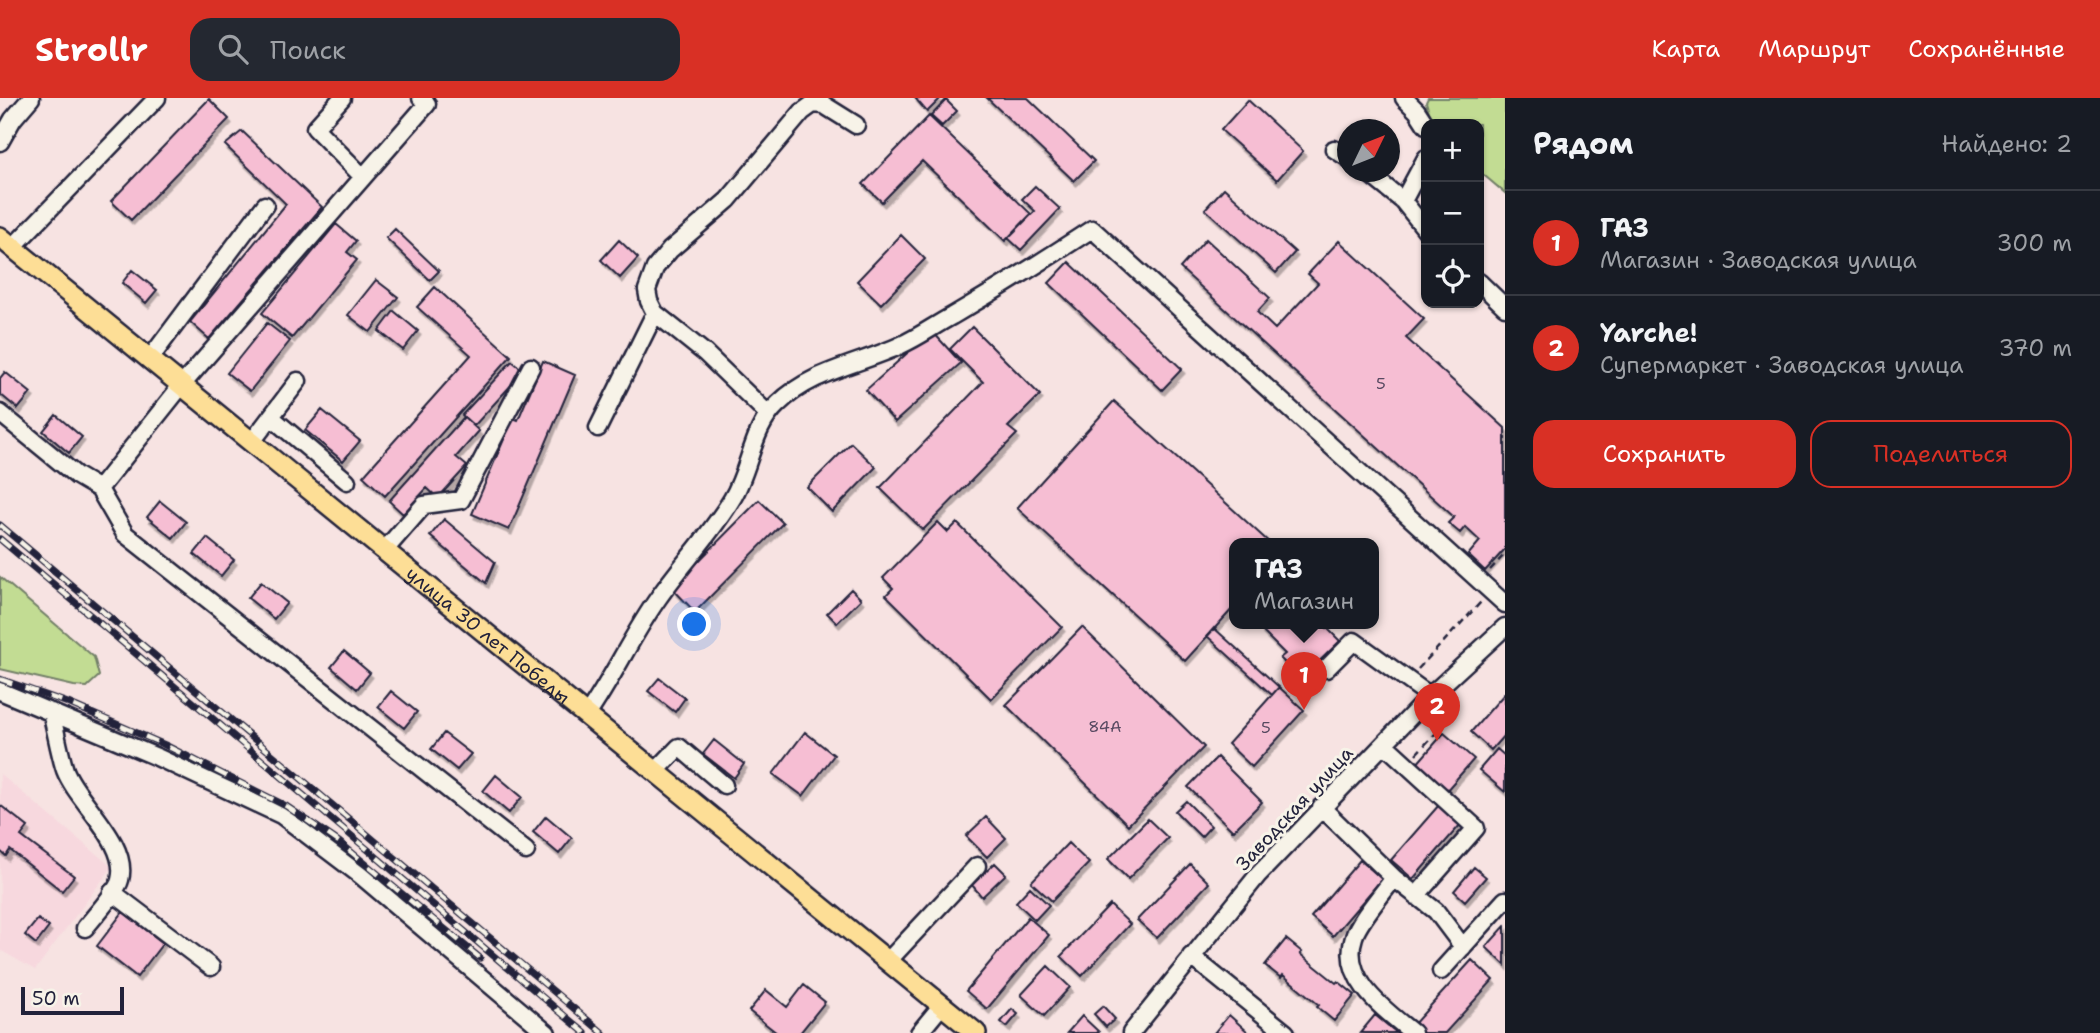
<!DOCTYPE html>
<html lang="ru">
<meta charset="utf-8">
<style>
:root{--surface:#171b24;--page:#242831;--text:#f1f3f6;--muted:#9ea1a6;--line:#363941;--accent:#d93025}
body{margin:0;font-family:"Shantell Sans",sans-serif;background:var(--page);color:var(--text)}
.controls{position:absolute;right:21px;top:21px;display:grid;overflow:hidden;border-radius:14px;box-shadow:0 2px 5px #0004}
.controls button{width:63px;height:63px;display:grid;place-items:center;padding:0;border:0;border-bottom:2px solid var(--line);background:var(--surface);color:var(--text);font:35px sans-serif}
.compass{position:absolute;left:1337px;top:21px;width:63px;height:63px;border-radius:50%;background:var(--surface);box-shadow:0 2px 5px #0004;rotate:47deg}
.scale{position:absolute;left:21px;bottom:18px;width:103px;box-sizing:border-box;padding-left:7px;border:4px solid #22223b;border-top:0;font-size:19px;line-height:24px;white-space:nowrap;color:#22223b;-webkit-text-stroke:5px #f7f3e8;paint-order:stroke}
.you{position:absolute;left:695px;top:527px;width:24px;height:24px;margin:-18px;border:5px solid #fff;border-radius:50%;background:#1a73e8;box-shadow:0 0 0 10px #1a73e833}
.badge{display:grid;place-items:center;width:46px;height:46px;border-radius:50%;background:var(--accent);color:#fff;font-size:23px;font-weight:700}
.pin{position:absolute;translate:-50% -58px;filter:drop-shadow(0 2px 4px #0008)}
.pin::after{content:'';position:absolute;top:37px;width:24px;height:21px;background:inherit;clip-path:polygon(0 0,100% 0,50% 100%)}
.popup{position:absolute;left:1229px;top:440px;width:150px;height:91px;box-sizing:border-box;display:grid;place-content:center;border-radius:14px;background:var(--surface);filter:drop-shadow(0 2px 5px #0005);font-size:23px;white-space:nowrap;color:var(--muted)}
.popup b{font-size:26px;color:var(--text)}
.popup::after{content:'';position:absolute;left:50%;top:100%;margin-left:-14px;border:14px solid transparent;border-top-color:var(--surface)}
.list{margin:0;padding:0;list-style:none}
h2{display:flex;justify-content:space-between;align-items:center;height:91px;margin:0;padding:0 28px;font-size:30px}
h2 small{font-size:23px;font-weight:400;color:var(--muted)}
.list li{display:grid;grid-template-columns:46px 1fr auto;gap:21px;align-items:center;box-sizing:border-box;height:105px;padding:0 28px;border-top:2px solid var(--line)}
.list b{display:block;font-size:26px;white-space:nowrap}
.list p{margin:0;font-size:23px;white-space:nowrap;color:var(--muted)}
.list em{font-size:23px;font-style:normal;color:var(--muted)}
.actions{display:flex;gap:14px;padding:21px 28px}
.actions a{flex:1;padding:16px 0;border:2px solid var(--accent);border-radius:21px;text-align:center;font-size:24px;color:var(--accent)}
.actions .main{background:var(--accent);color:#fff}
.icon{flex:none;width:38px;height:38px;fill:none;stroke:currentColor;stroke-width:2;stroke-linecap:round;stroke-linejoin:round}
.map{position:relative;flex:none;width:1505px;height:935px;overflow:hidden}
header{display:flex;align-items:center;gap:42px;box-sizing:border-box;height:98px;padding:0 35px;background:var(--accent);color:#fff}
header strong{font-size:33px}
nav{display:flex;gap:38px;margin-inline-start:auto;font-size:24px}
.search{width:490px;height:63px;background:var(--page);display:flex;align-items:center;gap:18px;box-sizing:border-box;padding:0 24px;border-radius:21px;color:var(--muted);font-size:26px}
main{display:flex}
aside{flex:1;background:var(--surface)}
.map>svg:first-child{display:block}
.built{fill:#f7d8de}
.green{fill:#c2dc93;stroke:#727f67;stroke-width:2}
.building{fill:#f6bed3;stroke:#22223b;stroke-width:2;filter:url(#shadow)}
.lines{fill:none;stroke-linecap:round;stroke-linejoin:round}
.minor-casing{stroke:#22223b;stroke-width:21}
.major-casing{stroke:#22223b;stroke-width:24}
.path{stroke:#22223b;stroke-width:2.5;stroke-dasharray:7 5;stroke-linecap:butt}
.minor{stroke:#f7f3e8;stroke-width:16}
.major{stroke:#fdde96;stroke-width:19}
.rail-casing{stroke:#22223b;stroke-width:7}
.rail{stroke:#f7f3e8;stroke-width:4.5;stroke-dasharray:13;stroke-linecap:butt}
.labels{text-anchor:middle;stroke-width:6;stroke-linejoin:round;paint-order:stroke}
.number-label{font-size:16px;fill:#574961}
.street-label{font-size:19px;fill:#22223b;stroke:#f7f3e8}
</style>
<header>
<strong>Strollr</strong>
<div class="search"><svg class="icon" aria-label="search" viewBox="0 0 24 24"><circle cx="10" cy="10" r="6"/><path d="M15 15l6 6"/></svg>Поиск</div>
<nav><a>Карта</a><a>Маршрут</a><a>Сохранённые</a></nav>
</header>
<main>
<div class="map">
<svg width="1505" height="935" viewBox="0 0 1505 935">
<defs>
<filter id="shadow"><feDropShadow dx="2.5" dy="4.5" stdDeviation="0" flood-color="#0004"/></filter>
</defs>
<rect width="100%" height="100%" fill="#f7e3e2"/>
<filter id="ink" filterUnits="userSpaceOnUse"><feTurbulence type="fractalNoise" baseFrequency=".0143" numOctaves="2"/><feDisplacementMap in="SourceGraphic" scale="14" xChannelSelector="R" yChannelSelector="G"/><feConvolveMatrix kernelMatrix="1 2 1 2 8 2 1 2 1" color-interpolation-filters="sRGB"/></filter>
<g filter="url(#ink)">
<!-- built -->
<path class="built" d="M 0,676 L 112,769 L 35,872 L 0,852 Z"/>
<!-- green -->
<path class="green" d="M 1428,0 L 1505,0 L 1505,95 L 1479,73 L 1479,26 L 1433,26 L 1426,4 Z
M 0,479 L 94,559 L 99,578 L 87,589 L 74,588 L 0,571 Z"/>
<!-- building -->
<path class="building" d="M 915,0 L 941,0 L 927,14 Z
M 987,0 L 1028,0 L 1094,63 L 1074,83 Z
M 209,1 L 229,21 L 131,122 L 111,103 Z
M 946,2 L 957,13 L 942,28 L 931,18 Z
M 1248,2 L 1303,53 L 1277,82 L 1221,32 Z
M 929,18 L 1031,116 L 1005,143 L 922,63 L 882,104 L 863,86 Z
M 242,33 L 322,109 L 209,241 L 190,224 L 286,106 L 225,47 Z
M 1035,88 L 1060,111 L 1021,152 L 1008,140 L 1035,113 L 1022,101 Z
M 1224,90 L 1295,154 L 1276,175 L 1205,111 Z
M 336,126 L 356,143 L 347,154 L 357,162 L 292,240 L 262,215 Z
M 395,131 L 439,173 L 430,182 L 386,140 Z
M 901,137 L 925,161 L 881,206 L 857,183 Z
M 1206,141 L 1270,200 L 1257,214 L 1275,231 L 1318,185 L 1308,176 L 1339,143 L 1424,221 L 1406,240 L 1505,330 L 1505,451 L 1485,473 L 1468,457 L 1480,443 L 1465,429 L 1460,435 L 1448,425 L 1454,419 L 1180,170 Z
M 619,142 L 638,160 L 620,180 L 601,162 Z
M 1069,164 L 1182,271 L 1162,292 L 1049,185 Z
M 132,172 L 157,192 L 146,205 L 122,185 Z
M 376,182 L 398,199 L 370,234 L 348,217 Z
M 435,189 L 511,258 L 385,398 L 363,378 L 471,257 L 417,209 Z
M 394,213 L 418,233 L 403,252 L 379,233 Z
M 267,225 L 290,243 L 250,293 L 227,275 Z
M 972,229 L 1040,297 L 1008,329 L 1017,336 L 923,432 L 880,390 L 983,284 L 950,251 Z
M 932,233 L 961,265 L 895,324 L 866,292 Z
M 512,263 L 524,273 L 474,328 L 462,317 Z
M 543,263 L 575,277 L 509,432 L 472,416 L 513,320 L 518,322 Z
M 5,274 L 31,295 L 18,311 L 0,296 L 0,280 Z
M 1114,303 L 1271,446 L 1234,446 L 1234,509 L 1185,563 L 1017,410 Z
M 322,312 L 360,343 L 343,363 L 305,332 Z
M 56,317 L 82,339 L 69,355 L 43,333 Z
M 464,319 L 479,333 L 456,359 L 467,368 L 438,400 L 427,390 L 403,416 L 389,403 Z
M 851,345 L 876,369 L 832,414 L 807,389 Z
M 759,402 L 783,425 L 695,514 L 672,490 Z
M 160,403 L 186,424 L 173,440 L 147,419 Z
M 444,421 L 495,464 L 486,485 L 430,438 Z
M 938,424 L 948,434 L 957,425 L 1062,529 L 991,601 L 886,497 L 893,490 L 883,480 Z
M 207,440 L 234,462 L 221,478 L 194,456 Z
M 261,484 L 287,505 L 274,521 L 248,500 Z
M 851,491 L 861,501 L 837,525 L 827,515 Z
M 1266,526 L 1323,526 L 1340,543 L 1301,581 L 1280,560 L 1285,556 L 1261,532 Z
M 1082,529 L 1204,649 L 1128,727 L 1006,607 Z
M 1214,530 L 1279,589 L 1272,597 L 1207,538 Z
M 344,553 L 370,575 L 357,591 L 331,569 Z
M 659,580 L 685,600 L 675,614 L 648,593 Z
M 1279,589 L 1304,612 L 1252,669 L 1228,646 Z
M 391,593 L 417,614 L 404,630 L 378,609 Z
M 1505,595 L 1505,636 L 1491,652 L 1471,634 Z
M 805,634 L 834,657 L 803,698 L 773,676 Z
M 444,635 L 471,656 L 457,672 L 431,651 Z
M 1444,635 L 1474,661 L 1446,693 L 1416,667 Z
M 714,642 L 744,666 L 734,680 L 703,656 Z
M 1497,651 L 1505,658 L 1505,694 L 1479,672 Z
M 1217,659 L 1262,704 L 1233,733 L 1188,689 Z
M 496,677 L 522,699 L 509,715 L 483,693 Z
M 1186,703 L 1211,728 L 1201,739 L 1175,713 Z
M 0,707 L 28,729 L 21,738 L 74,778 L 62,793 L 10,752 L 6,758 L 0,753 Z
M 1439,707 L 1461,726 L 1413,781 L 1391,762 Z
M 546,718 L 572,740 L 559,756 L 533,734 Z
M 986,719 L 1006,740 L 987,759 L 966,738 Z
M 1148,721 L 1168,740 L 1128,781 L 1108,761 Z
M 1068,745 L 1089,765 L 1052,803 L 1031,784 Z
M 1360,762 L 1382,781 L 1333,838 L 1311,819 Z
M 995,765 L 1006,776 L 982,799 L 972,787 Z
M 1190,766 L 1209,785 L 1157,840 L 1137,822 Z
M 1474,769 L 1486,779 L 1465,803 L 1454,793 Z
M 1030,789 L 1049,807 L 1035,822 L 1016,804 Z
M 1110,807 L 1130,826 L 1082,878 L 1061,858 Z
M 123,814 L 163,845 L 137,879 L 97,848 Z
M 1028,819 L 1049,837 L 987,911 L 966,893 Z
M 38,821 L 49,829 L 36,846 L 25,837 Z
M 1505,828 L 1505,867 L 1486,849 Z
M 1286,841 L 1302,854 L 1300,856 L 1336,885 L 1338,883 L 1355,897 L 1334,923 L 1317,909 L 1319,907 L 1283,877 L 1281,880 L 1265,867 Z
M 1472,862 L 1493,882 L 1445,935 L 1422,935 L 1413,927 Z
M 1048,868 L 1070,889 L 1044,918 L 1021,897 Z
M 804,887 L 825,904 L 800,935 L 777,935 L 749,913 L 766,892 L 787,909 Z
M 1103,908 L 1115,921 L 1106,929 L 1094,916 Z
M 1012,911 L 1018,916 L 1007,929 L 1001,924 Z
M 1229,917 L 1248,934 L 1247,935 L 1214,935 Z
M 1375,917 L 1397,935 L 1360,935 Z
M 1082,918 L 1099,934 L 1098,935 L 1067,935 Z"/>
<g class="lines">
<!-- minor casing -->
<g class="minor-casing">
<path id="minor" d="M 342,0 L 315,30 L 362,78
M 421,0 L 427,6 L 181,288 L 99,391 L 125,436 L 526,753
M 1404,0 L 1417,13 L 1426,27
M 0,44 L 13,21 L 31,0
M 1334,51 L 1348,60
M 1367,74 L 1403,103 L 1426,132
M 1403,103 L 1426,60
M 13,149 L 157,0
M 1479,184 L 1505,209
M 149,262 L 265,107
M 0,315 L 77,378 L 99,391
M 768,316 L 705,255 L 655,215 L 649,203 L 647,192 L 655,170 L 670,152 L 728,102 L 802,14 L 813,6 L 824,7 L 856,27
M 271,319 L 347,383
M 598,330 L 655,215
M 251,345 L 298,283
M 384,453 L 424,407 L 461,402 L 531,269
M 1326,571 L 1354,543 L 1430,598
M 0,593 L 157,659 L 281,717 L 360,777 L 547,935
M 51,614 C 56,633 59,654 65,672 C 77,704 130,745 120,782 C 118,792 93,820 85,830
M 587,617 C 614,578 632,537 659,499 C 682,466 712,435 732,401 C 751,370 751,331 778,306 C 813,272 859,267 901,247 C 919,239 935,227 952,218 C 1000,190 1046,161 1092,131 L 1505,506
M 1384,646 L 1476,730 L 1416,798
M 656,673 L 679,649 L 724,687
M 1321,709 L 1394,780 L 1436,813 L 1463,849
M 1394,780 C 1383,795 1358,824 1354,839 C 1340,881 1385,912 1413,935
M 112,794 L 211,869
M 1191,858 L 1286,935
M 888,863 L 977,768
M 1441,873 L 1505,802
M 919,935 L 942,907
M 1131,935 L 1258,777 L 1430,598 L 1505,529"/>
</g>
<!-- major casing -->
<g class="major-casing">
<g id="major">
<path id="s1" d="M 0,139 L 976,935"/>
</g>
</g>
<!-- path -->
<path class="path" d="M 1490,472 L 1505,456
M 1418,571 L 1481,504
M 1416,656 L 1455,615 L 1445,605"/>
<!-- minor -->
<use href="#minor" class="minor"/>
<!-- major -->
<use href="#major" class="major"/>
<!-- rail casing -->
<g class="rail-casing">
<path id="rail" d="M 0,427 L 603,935
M 0,441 L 585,935
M 0,581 L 68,605 L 165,647 L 286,708 L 339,744 L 480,860"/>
</g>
<!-- rail -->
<use href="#rail" class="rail"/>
</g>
</g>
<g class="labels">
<!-- number labels -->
<g class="number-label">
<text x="1381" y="291">5</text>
<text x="1105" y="634">84А</text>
<text x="1266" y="635">5</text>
</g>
<!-- street labels -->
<g class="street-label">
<text dy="7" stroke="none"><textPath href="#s1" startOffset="630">улица 30 лет Победы</textPath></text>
<text transform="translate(1294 710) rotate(-47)" y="7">Заводская улица</text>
</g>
</g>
</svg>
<div class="controls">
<button>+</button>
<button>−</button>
<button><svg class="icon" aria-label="locate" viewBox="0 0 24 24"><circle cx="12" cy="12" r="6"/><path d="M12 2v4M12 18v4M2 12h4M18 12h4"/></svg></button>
</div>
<svg class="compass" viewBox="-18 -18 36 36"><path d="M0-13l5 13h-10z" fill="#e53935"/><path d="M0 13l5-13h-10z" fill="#9ea1a6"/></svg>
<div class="scale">50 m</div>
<div class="you"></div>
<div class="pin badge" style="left:1304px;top:612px">1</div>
<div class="popup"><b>ГАЗ</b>Магазин</div>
<div class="pin badge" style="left:1437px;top:643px">2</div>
</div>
<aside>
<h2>Рядом<small>Найдено: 2</small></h2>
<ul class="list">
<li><span class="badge">1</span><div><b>ГАЗ</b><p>Магазин · Заводская улица</p></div><em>300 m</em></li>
<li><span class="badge">2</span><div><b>Yarche!</b><p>Супермаркет · Заводская улица</p></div><em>370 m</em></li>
</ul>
<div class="actions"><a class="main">Сохранить</a><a>Поделиться</a></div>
</aside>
</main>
